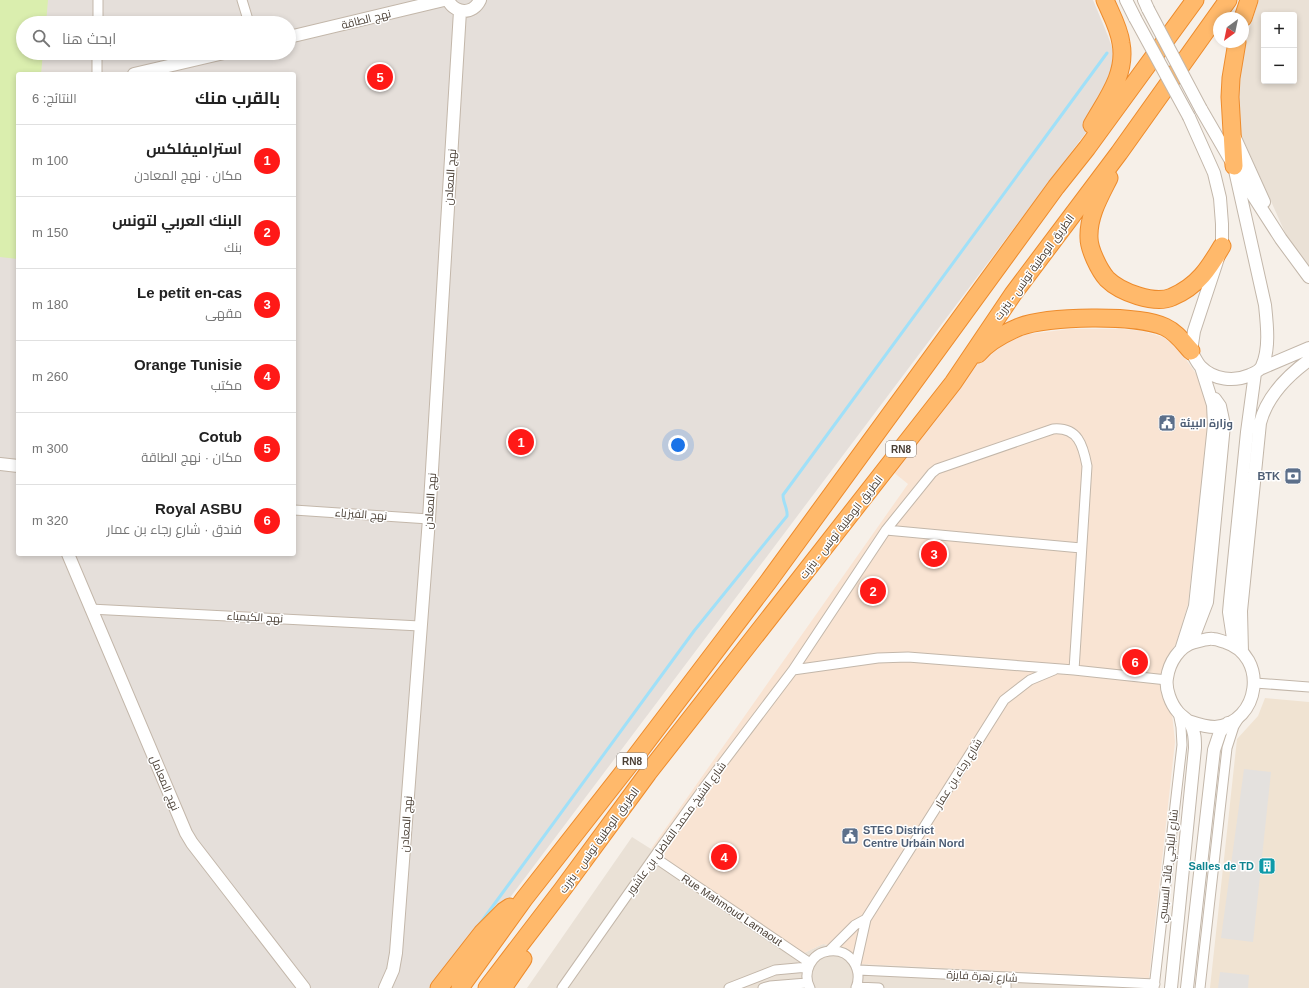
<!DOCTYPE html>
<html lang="ar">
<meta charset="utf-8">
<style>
:root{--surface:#fff;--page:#f6f6f6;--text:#222;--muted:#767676;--line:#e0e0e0;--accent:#ff1917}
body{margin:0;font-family:Helvetica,Cairo,sans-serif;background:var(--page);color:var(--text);direction:rtl}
.controls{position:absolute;right:12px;top:12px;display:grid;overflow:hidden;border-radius:4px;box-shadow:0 2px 6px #0003}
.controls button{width:36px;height:36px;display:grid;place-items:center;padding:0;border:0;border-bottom:1px solid var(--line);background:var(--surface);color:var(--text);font:20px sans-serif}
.compass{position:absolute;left:1213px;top:12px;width:36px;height:36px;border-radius:50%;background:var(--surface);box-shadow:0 2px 6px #0003;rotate:213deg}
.you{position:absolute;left:678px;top:445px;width:14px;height:14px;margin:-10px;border:3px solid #fff;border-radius:50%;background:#1a73e8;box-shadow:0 0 0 6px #1a73e833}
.badge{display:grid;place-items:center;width:26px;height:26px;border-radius:50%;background:var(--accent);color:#fff;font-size:13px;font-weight:700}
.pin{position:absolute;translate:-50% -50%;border:2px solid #fff;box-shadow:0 1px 4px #0006}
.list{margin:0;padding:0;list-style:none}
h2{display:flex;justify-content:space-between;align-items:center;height:52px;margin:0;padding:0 16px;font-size:17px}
h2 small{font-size:13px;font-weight:400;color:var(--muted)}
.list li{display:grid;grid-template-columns:26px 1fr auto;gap:12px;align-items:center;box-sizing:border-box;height:72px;padding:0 16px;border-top:1px solid var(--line)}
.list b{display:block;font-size:15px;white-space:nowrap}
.list p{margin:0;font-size:13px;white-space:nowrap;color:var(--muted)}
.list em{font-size:13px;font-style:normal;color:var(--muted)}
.icon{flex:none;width:22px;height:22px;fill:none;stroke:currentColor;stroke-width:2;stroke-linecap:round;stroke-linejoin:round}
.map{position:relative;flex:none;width:1309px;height:988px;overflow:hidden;direction:ltr}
.search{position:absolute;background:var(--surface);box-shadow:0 2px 6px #0003;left:16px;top:16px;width:280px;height:44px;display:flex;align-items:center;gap:10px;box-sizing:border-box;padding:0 14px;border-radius:22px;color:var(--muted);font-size:15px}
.panel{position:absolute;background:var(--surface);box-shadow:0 2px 6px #0003;left:16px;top:72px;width:280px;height:484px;border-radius:4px;direction:rtl}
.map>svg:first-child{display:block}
.residential{fill:#eae1d6;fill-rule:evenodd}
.commercial{fill:#f9e4d3}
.industrial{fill:#e5dfda;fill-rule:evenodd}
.education{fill:#f0e3d2}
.green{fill:#daeeae}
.parking{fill:#e4e1de}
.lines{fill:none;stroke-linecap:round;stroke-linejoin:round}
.stream{stroke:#a0e0f8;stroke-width:3}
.minor-casing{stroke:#c3b7aa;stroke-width:11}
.tertiary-casing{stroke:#c3b7aa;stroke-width:14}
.motorway-casing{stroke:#ed8b2c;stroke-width:19}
.minor{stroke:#fff;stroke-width:9}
.tertiary{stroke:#fff;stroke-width:12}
.motorway{stroke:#ffb96b;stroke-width:17}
.tertiary-bridge-casing{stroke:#c3b7aa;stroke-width:14;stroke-linecap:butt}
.tertiary-bridge{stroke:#fff;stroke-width:12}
.labels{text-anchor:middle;stroke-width:3;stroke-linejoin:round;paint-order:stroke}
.shield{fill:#fff;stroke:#817972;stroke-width:1}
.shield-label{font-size:10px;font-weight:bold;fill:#4b4036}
.street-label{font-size:11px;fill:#4b4036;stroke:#fff}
.service-label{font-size:11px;font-weight:bold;fill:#4e5e75;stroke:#fff;text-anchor:start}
.culture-label{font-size:11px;font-weight:bold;fill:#0d838f;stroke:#fff;text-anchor:end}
</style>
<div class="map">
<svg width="1309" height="988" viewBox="0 0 1309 988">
<rect width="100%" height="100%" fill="#f6f0e9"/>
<!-- residential -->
<path class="residential" d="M 1259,0 L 1309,0 L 1309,269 L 1287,237 L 1240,132 L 1236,104 L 1241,53 ZM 1264,15 L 1294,15 L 1294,81 L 1264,81 Z
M 632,837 L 651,849 L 804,953 L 823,944 L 847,948 L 861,964 L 1149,978 L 1148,988 L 527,988 Z"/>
<!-- commercial -->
<path class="commercial" d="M 1070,329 L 1122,329 L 1142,331 L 1163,337 L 1178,348 L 1199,378 L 1208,402 L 1209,422 L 1188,604 L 1176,644 L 1168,656 L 1162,684 L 1163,700 L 1172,713 L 1175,742 L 1149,978 L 861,964 L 847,948 L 823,944 L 804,953 L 651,849 L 908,484 L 892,471 L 977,361 L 1014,336 Z"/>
<!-- industrial -->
<path class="industrial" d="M 0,0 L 1093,0 L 1108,36 L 1124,82 L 442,988 L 0,988 ZM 23,23 L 289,23 L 289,53 L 23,53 ZM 18,74 L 294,74 L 294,554 L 18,554 Z"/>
<!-- education -->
<path class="education" d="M 1265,698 L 1309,702 L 1309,988 L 1210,988 L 1237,739 L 1258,716 Z"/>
<!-- green -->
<path class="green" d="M 0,0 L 48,0 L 46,23 L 23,23 L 23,53 L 43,53 L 41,74 L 18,74 L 18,259 L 0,257 Z"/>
<!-- parking -->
<path class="parking" d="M 1244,769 L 1271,772 L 1253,942 L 1221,938 Z
M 1220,972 L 1249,975 L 1248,988 L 1218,988 Z"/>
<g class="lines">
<!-- stream -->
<path class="stream" d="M 479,925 L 694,631 L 787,516 C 788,509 783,503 783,495 L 1107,53"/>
<!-- minor casing -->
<g class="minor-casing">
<path id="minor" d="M 242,0 L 249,23
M 98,23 L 98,0
M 97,74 L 97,53
M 294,510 L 429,519
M 886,530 L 1081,548
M 90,609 L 420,626
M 793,670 L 878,658 L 908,657 L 1074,670 L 1167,680
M 1255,683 L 1309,687
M 654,857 L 810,963
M 829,951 L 855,925 L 866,919
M 856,964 L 866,919 L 1004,700 L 1030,680 L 1054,670
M 858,970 L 1155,984
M 856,987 L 879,988
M 562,988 L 654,857 L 706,785 L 793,670 L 886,530 L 932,473 L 937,469 L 1053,429 C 1078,427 1083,445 1087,466 L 1074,670
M 729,988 L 775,970 L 808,967
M 763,988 L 770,986 L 807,983
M 810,988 C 802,973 811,953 829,951 C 851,948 863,970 856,988
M 1006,988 L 1006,977
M 1154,988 L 1182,745 L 1181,727 L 1178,712
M 1200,988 L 1227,748 L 1234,726 L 1239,718"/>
</g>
<!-- tertiary casing -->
<g class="tertiary-casing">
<path id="tertiary" d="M 448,0 C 455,14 473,15 480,0
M 1126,0 L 1135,18
M 1144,0 L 1148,9
M 289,37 L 444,0
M 134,74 L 224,53
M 1201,109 L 1234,166 L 1281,239 L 1309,277
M 1189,117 L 1214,173 L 1220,198 L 1222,224 L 1222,246 L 1194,331 L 1191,351 C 1194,356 1197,363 1201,367 C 1214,380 1234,382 1250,375 C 1254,373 1260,371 1262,366 C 1270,349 1267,324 1265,305 L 1234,166
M 1235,138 L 1264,202
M 1262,368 L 1309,348
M 0,464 L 18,466
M 68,554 L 186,833 L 192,843 L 304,988
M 1192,641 L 1207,602 L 1224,425 L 1220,406 L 1215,399
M 1234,645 L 1229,612 L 1230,601 L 1247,432 L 1255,373
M 1181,650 L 1195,606 L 1214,425 L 1213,405 L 1201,367
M 1242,652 L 1241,611 L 1260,423 C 1267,396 1287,376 1309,360
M 385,988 L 393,970 L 396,953 L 429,519 L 460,11
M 1171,988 L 1195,748 C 1195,740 1195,732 1191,725 C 1188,719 1182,717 1178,712 C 1171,704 1165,689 1167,678 C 1169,663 1179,646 1195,642 C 1201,641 1208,638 1213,639 C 1217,639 1221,641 1225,642 C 1269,656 1260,723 1215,727 C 1205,727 1197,724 1188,721
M 1187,988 L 1214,750 L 1220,732 L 1228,723"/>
</g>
<!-- motorway casing -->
<g class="motorway-casing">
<path id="motorway" d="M 1243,18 L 1249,0
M 1092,125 C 1106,100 1127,74 1121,43 C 1119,28 1111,14 1105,0
M 1234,166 L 1230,97 L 1231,78 L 1237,42
M 1109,178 C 1100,196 1088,216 1089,238 C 1089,249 1099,270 1107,279 C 1120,292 1155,305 1172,297 C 1198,286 1209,268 1222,246
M 978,354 C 987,343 1005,333 1019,327 C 1047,316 1137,314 1165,327 C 1176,332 1183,342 1191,351
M 439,988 L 482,933 L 504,911 L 510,907
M 460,988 L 524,899 L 629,765 L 768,582 L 1056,187 L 1087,148 L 1195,0
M 487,988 L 562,890 L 648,773 L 953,383 L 1013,294 L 1119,153 L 1228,0
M 503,988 L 523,959"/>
</g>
<!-- minor -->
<use href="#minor" class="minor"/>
<!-- tertiary -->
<use href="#tertiary" class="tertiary"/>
<!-- motorway -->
<use href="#motorway" class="motorway"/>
<!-- tertiary-bridge casing -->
<g class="tertiary-bridge-casing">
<path id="tertiary-bridge" d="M 1148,9 L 1201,109
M 1135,18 L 1189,117"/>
</g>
<!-- tertiary-bridge -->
<use href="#tertiary-bridge" class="tertiary-bridge"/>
</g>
<!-- icons -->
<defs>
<g id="civic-square" transform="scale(0.9)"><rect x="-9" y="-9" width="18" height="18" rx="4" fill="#5c6f8a" stroke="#fff"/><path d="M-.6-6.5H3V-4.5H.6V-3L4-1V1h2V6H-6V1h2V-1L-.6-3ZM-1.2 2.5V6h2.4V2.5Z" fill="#fff"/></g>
<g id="bank-square" transform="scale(0.9)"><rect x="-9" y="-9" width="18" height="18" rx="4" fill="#5c6f8a" stroke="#fff"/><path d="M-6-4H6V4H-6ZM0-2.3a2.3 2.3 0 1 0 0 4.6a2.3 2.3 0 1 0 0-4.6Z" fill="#fff"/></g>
<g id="building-square" transform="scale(0.9)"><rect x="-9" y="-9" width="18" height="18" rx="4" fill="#0f9aa8" stroke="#fff"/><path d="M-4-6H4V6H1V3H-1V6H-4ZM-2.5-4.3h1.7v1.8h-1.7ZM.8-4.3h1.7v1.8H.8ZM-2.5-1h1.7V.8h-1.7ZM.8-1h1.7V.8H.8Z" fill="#fff"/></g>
</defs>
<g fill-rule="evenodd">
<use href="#civic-square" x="1167" y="423"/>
<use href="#bank-square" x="1293" y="476"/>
<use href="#civic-square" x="850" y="836"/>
<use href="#building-square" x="1267" y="866"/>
</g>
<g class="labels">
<!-- shield labels -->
<g class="shield">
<rect x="886" y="441" width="30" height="16" rx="3"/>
<rect x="617" y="753" width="30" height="16" rx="3"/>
</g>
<g class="shield-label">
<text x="901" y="453">RN8</text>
<text x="632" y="765">RN8</text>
</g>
<!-- street labels -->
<g class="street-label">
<text transform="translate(366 19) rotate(-14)" y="4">نهج الطاقة</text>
<text transform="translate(450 177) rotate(-86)" y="4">نهج المعادن</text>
<text transform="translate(1034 267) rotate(-54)" y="4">الطريق الوطنية تونس - بنزرت</text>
<text transform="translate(430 501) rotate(-86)" y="4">نهج المعادن</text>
<text transform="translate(361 514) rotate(4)" y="4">نهج الفيزياء</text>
<text transform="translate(841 527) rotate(-52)" y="4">الطريق الوطنية تونس - بنزرت</text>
<text transform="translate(255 617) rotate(3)" y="4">نهج الكيمياء</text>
<text transform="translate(958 773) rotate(-58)" y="4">شارع رجاء بن عمار</text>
<text transform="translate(165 783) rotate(67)" y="4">نهج المعامل</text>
<text transform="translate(406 824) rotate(-86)" y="4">نهج المعادن</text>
<text transform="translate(676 828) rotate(-54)" y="4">شارع الشيخ محمد الفاضل بن عاشور</text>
<text transform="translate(599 840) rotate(-54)" y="4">الطريق الوطنية تونس - بنزرت</text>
<text transform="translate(1168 866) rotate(-84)" y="4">شارع الباجي قائد السبسي</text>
<text transform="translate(732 910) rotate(34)" y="4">Rue Mahmoud Larnaout</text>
<text transform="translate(982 976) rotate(3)" y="4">شارع زهرة فايزة</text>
</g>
<!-- service labels -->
<g class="service-label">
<text x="1180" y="427">وزارة البيئة</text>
<text x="1280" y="480" text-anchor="end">BTK</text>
<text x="863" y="834">STEG District<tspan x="863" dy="13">Centre Urbain Nord</tspan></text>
</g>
<!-- culture labels -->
<g class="culture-label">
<text x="1254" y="870">Salles de TD</text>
</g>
</g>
</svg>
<div class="controls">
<button>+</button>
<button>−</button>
</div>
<svg class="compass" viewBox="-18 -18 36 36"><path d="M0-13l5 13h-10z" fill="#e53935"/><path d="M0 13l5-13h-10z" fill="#767676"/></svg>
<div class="you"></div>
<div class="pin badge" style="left:521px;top:442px">1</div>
<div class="pin badge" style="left:873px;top:591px">2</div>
<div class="pin badge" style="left:934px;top:554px">3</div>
<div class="pin badge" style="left:724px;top:857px">4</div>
<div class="pin badge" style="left:380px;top:77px">5</div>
<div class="pin badge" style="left:1135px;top:662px">6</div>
<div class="search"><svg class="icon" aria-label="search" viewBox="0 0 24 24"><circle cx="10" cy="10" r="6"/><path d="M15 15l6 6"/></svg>ابحث هنا</div>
<section class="panel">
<h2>بالقرب منك<small>النتائج: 6</small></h2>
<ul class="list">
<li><span class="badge">1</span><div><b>استراميفلكس</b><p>مكان · نهج المعادن</p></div><em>100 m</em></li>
<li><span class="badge">2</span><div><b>البنك العربي لتونس</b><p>بنك</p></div><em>150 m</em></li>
<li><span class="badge">3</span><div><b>Le petit en-cas</b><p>مقهى</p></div><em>180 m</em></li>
<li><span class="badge">4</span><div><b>Orange Tunisie</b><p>مكتب</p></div><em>260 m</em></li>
<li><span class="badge">5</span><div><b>Cotub</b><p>مكان · نهج الطاقة</p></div><em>300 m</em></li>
<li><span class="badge">6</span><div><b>Royal ASBU</b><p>فندق · شارع رجاء بن عمار</p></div><em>320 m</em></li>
</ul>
</section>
</div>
